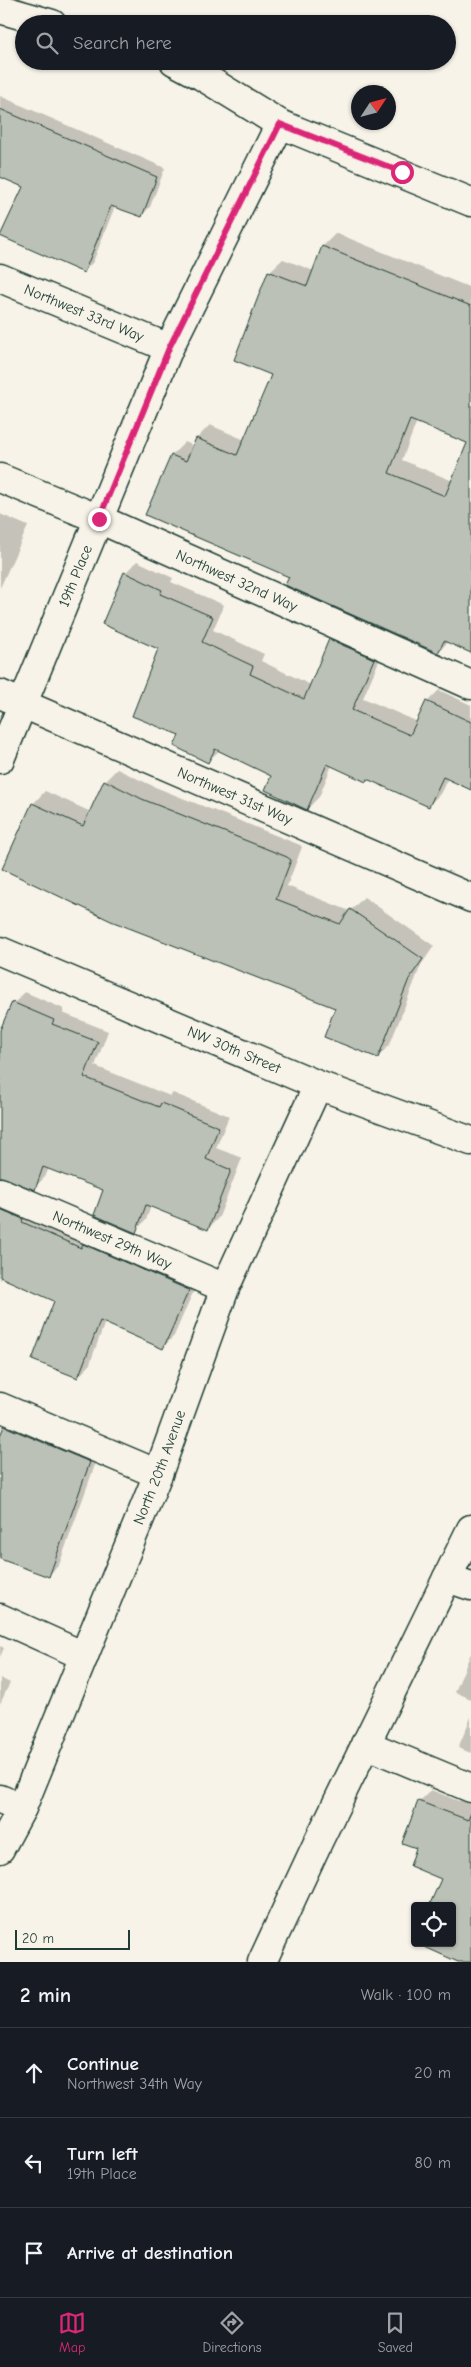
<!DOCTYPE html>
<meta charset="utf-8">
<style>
:root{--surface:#171b24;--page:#242831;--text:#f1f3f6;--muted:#9ea1a6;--line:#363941;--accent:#db2777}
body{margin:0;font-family:"Comic Neue",sans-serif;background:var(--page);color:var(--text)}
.controls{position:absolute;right:15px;bottom:15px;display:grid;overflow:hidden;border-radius:5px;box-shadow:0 1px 4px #0004}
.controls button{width:45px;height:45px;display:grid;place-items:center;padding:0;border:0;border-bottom:1px solid var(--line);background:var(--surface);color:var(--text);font:25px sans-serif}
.compass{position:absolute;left:351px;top:85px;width:45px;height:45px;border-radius:50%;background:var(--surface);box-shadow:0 1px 4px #0004;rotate:54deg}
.scale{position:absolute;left:15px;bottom:12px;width:115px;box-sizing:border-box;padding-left:5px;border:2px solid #1f3d34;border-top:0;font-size:14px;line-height:18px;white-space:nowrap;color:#1f3d34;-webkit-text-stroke:4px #f7f3e8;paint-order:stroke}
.stop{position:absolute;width:15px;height:15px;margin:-11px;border:4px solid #db2777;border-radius:50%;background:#fff}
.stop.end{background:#db2777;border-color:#fff;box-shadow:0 1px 5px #0008}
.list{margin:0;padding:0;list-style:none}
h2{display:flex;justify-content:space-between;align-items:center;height:65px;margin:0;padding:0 20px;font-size:21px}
h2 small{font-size:16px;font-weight:400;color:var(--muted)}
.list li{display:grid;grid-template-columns:32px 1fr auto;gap:15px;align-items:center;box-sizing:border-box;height:90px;padding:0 20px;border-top:1px solid var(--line)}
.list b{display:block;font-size:19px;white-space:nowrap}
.list p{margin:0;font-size:16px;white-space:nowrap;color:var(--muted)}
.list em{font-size:16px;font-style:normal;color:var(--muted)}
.icon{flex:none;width:28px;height:28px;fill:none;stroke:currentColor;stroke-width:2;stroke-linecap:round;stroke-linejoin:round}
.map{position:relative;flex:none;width:471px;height:1962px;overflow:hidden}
.search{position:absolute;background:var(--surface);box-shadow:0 1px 4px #0004;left:15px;right:15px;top:15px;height:55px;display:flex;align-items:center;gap:12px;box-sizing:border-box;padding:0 18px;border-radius:28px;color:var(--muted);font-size:19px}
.sheet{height:335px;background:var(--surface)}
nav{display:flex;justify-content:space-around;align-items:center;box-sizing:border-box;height:70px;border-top:1px solid var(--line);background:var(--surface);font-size:14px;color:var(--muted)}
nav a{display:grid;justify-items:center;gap:2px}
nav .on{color:var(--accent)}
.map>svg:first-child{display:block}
.shadow{fill:#0003;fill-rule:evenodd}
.building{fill:#bbc1b6;stroke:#1f3d34;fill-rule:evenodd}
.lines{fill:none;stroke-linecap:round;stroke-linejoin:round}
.minor-casing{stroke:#1f3d34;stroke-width:31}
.minor{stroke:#f7f3e8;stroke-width:28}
.route{stroke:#db2777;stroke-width:6}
.labels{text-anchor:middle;stroke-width:4;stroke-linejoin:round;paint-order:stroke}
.street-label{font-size:15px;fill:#1f3d34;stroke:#f7f3e8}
</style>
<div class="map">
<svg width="471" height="1962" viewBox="0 0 471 1962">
<rect width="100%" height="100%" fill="#f7f3e8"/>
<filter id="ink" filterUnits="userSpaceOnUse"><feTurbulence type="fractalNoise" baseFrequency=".02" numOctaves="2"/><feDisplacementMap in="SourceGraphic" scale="10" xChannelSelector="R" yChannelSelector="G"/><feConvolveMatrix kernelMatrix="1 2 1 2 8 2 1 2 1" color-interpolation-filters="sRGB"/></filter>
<g filter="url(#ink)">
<!-- shadow -->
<path class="shadow" d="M 0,96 L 165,168 L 150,207 L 141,216 L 115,206 L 93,262 L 84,271 L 25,186 L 0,176 Z
M 336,233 L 471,288 L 471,652 L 449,641 L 438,652 L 290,576 L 172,455 L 185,442 L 194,446 L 197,438 L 210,425 L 245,440 L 273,375 L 269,272 L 283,259 L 314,271 L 323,246 ZM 417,421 L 469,442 L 453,481 L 402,460 Z
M 0,514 L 28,526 L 0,588 Z
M 137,561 L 173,578 L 171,582 L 224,605 L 213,630 L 264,654 L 261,661 L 311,685 L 330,640 L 342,628 L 385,647 L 363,698 L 418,722 L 427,702 L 439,690 L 471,705 L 471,789 L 448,778 L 440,794 L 428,806 L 368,778 L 366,780 L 332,765 L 319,797 L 307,809 L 272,776 L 220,750 L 208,761 L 180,735 L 160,648 L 125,573 Z
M 117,769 L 155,787 L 300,845 L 302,847 L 287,886 L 350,911 L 364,897 L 434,946 L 421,965 L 390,1044 L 378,1057 L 336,1007 L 33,804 L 45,791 L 91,812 L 105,781 Z
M 25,992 L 64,1009 L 63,1013 L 108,1031 L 95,1066 L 170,1096 L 173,1093 L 229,1116 L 216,1148 L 242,1158 L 219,1217 L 208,1229 L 151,1206 L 146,1220 L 135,1231 L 104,1190 L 49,1168 L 45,1177 L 34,1188 L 0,1176 L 0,1028 L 2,1029 L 14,1003 Z
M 0,1192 L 199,1278 L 174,1336 L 163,1347 L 105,1322 L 89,1366 L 78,1377 L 56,1301 L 2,1276 L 0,1281 Z
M 17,1415 L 100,1451 L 59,1565 L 48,1576 L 0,1547 L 0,1439 L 5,1427 Z
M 0,1646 L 4,1648 L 0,1657 Z
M 471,1653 L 471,1699 L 455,1692 Z
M 0,1678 L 10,1683 L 0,1704 Z
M 471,1717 L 471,1753 L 458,1748 Z
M 471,1789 L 471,1962 L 461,1962 L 452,1943 L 452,1906 L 419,1802 L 431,1790 L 459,1801 Z"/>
<!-- building -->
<path class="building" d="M 0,109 L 157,177 L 142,217 L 111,206 L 84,273 L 0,236 L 23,187 L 0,177 Z
M 322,246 L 471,306 L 471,653 L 444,641 L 438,653 L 285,585 L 289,577 L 145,515 L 171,455 L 186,461 L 196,438 L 237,455 L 271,375 L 234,360 L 268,271 L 307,286 ZM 410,420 L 467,443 L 445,496 L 389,473 Z
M 124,572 L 162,590 L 160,594 L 213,617 L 202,642 L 253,666 L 250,674 L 304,699 L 329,639 L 374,659 L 352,710 L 410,735 L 426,701 L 471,722 L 471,790 L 443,777 L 429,807 L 367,779 L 366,782 L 327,764 L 307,810 L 265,790 L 271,776 L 215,749 L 208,763 L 174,746 L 179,735 L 132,716 L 158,649 L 102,624 Z
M 104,780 L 142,799 L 287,857 L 291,860 L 276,899 L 340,924 L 350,909 L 423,959 L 409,979 L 378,1058 L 324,1037 L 335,1008 L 111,921 L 2,869 L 32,803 L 83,826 Z
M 12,1002 L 54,1020 L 52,1024 L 98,1042 L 84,1077 L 159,1107 L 161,1103 L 219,1127 L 206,1159 L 231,1170 L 208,1230 L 146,1205 L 136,1233 L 94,1215 L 103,1190 L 43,1167 L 35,1190 L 0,1177 L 0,1030 Z
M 0,1209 L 23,1219 L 22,1222 L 81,1248 L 83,1244 L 189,1290 L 163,1349 L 100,1321 L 78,1378 L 32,1360 L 54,1301 L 0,1277 Z
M 4,1426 L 90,1462 L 49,1577 L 0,1559 L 0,1436 Z
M 418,1801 L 468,1820 L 471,1813 L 471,1962 L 458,1962 L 416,1943 L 452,1943 L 452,1906 L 429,1906 L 441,1879 L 410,1866 L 416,1848 L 402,1843 Z"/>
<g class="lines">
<!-- minor casing -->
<g class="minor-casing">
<g id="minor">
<path d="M 0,9 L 52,24"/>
<path d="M 174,61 L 202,76 L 280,124 L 471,202"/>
<path id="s1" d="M 0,278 L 169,348"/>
<path id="s2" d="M 0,478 L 99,519 L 471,685"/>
<path id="s3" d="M 0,694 L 471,898"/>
<path id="s4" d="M 0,759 L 169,348 L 280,124"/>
<path id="s5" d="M 0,951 L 318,1085 L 471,1141"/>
<path id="s6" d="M 0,1192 L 225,1288"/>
<path d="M 0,1407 L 158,1474"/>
<path d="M 447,1578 L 471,1586"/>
<path d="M 0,1618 L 84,1656"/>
<path d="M 365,1744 L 471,1788"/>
<path d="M 0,1799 L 22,1808"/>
<path id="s7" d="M 0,1849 L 22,1808 L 158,1474 L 225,1288 L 318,1085"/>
<path d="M 262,1962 L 319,1840 L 471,1529"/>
</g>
</g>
<!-- minor -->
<use href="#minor" class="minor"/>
</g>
</g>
<g class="lines" filter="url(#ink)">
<!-- route -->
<path class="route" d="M 99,519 L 169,348 L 280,124 L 402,172"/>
</g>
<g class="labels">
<!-- street labels -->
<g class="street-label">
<text dy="5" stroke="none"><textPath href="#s1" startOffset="91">Northwest 33rd Way</textPath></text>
<text dy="5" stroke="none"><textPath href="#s4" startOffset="198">19th Place</textPath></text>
<text dy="5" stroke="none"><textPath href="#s2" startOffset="258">Northwest 32nd Way</textPath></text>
<text dy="5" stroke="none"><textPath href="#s3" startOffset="256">Northwest 31st Way</textPath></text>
<text dy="5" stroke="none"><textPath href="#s5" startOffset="254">NW 30th Street</textPath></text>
<text dy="5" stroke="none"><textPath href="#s6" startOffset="122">Northwest 29th Way</textPath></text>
<text dy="5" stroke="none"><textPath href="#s7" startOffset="414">North 20th Avenue</textPath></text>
</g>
</g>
</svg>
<div class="controls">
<button><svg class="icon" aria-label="locate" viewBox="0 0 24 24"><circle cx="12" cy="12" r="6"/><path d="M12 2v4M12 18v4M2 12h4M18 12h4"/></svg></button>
</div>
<svg class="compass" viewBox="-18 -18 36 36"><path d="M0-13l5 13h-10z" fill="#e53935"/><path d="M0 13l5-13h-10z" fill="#9ea1a6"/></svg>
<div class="scale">20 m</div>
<div class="stop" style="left:402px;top:172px"></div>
<div class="stop end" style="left:99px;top:519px"></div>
<div class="search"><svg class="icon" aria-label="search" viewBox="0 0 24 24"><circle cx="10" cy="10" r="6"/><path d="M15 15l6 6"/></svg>Search here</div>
</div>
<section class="sheet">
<h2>2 min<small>Walk · 100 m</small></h2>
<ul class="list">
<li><svg class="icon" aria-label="ahead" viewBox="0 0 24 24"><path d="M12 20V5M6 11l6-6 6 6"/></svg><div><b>Continue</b><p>Northwest 34th Way</p></div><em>20 m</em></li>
<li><svg class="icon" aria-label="left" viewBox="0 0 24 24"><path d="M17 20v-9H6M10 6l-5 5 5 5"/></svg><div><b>Turn left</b><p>19th Place</p></div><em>80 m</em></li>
<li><svg class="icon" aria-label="arrive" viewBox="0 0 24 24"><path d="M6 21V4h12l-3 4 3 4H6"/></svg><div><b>Arrive at destination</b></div></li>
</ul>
</section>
<nav>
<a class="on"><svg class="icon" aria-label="map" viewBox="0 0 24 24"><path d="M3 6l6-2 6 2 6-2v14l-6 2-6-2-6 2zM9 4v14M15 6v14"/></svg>Map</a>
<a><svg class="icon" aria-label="directions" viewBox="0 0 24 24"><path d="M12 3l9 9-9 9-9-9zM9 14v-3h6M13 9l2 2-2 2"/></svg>Directions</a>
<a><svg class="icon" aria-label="saved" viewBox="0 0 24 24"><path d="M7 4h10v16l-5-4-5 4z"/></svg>Saved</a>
</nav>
